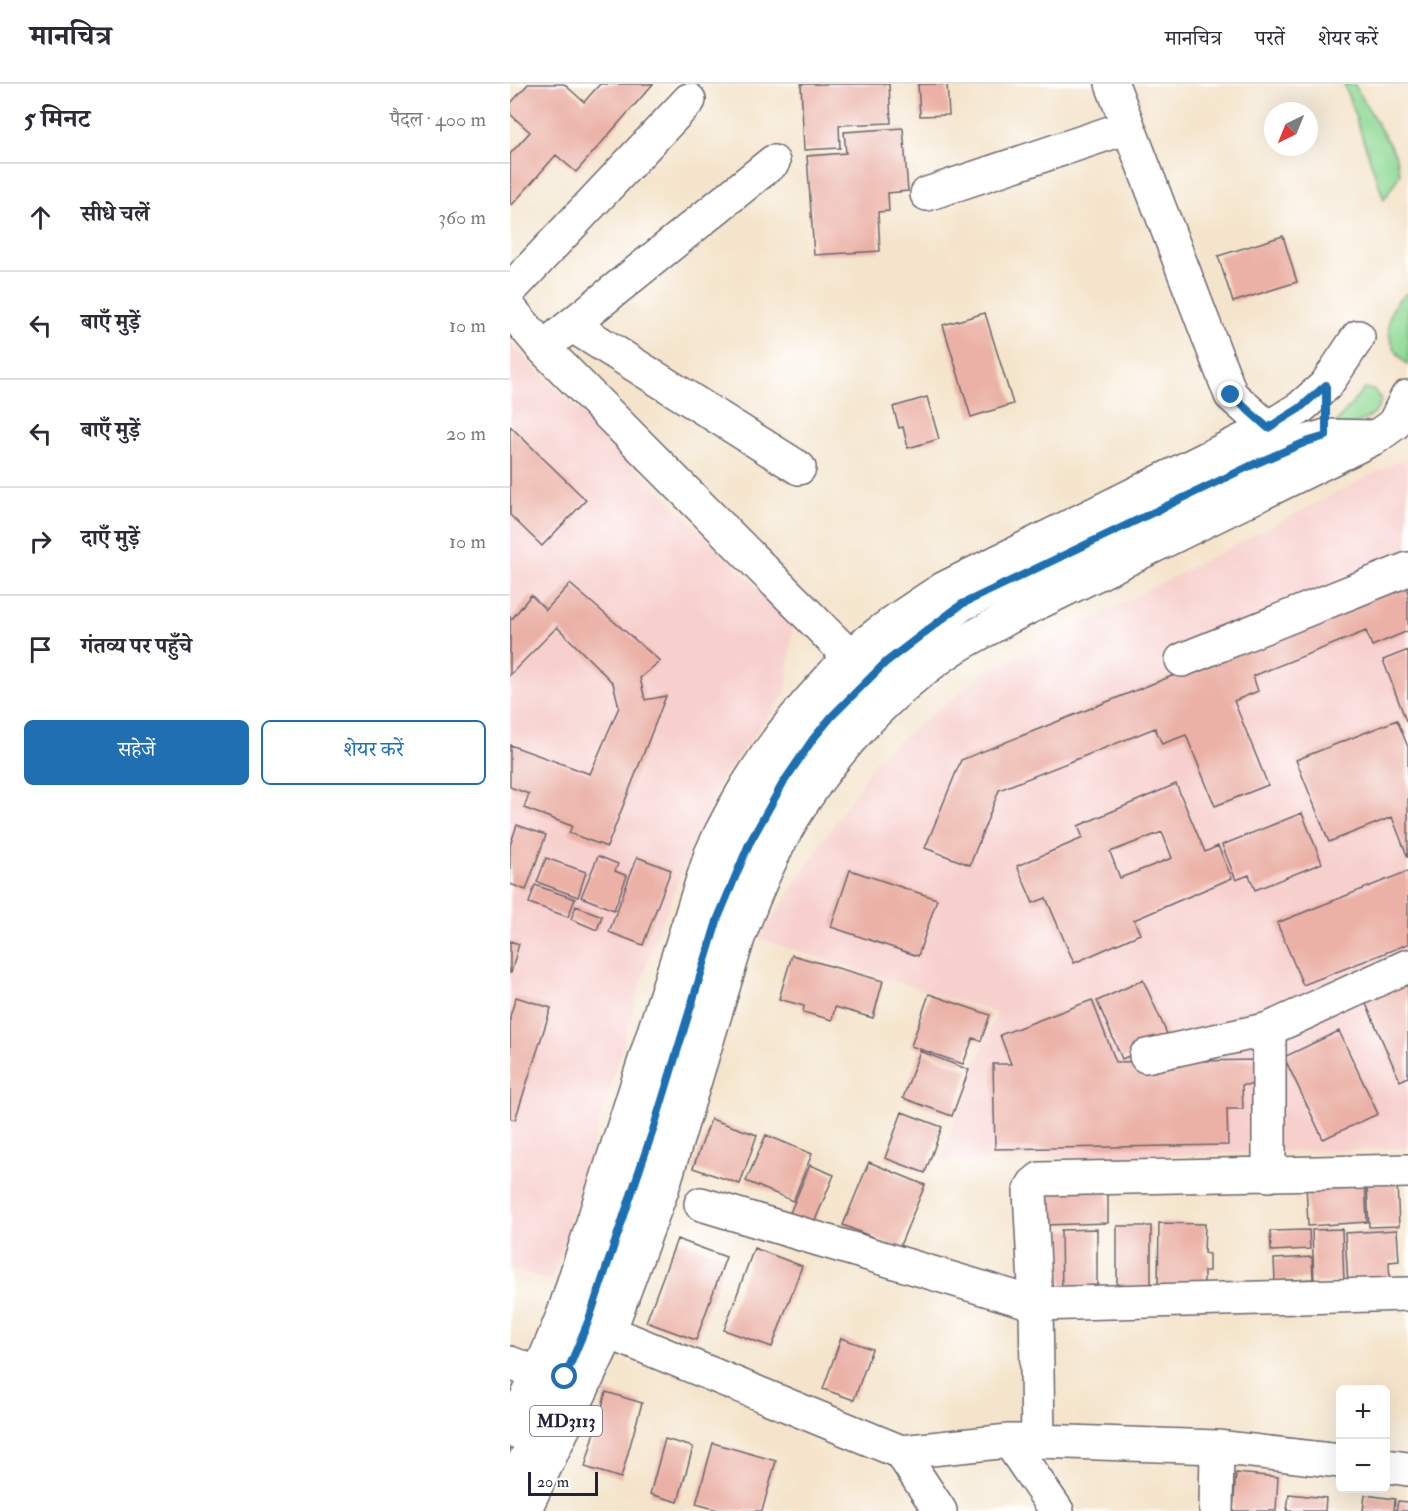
<!DOCTYPE html>
<html lang="hi">
<meta charset="utf-8">
<style>
:root{--surface:#fff;--page:#f7f7f7;--text:#2b2b33;--muted:#7c7c81;--line:#e1e1e2;--accent:#1f6fb2}
body{margin:0;font-family:"IM FELL Double Pica","Noto Serif Devanagari",serif;background:var(--page);color:var(--text)}
.controls{position:absolute;right:18px;bottom:18px;display:grid;overflow:hidden;border-radius:9px;box-shadow:0 6px 24px #0002}
.controls button{width:54px;height:54px;display:grid;place-items:center;padding:0;border:0;border-bottom:2px solid var(--line);background:var(--surface);color:var(--text);font:30px sans-serif}
.compass{position:absolute;left:754px;top:18px;width:54px;height:54px;border-radius:50%;background:var(--surface);box-shadow:0 6px 24px #0002;rotate:223deg}
.scale{position:absolute;left:18px;bottom:15px;width:70px;box-sizing:border-box;padding-left:6px;border:3px solid #22223b;border-top:0;font-size:16px;line-height:21px;white-space:nowrap;color:#22223b;-webkit-text-stroke:4px #fff;paint-order:stroke}
.stop{position:absolute;width:18px;height:18px;margin:-14px;border:4px solid #1f6fb2;border-radius:50%;background:#fff}
.stop.end{background:#1f6fb2;border-color:#fff;box-shadow:0 2px 6px #0008}
.list{margin:0;padding:0;list-style:none}
h2{display:flex;justify-content:space-between;align-items:center;height:78px;margin:0;padding:0 24px;font-size:26px}
h2 small{font-size:20px;font-weight:400;color:var(--muted)}
.list li{display:grid;grid-template-columns:39px 1fr auto;gap:18px;align-items:center;box-sizing:border-box;height:108px;padding:0 24px;border-top:2px solid var(--line)}
.list b{display:block;font-size:22px;white-space:nowrap}
.list em{font-size:20px;font-style:normal;color:var(--muted)}
.actions{display:flex;gap:12px;padding:18px 24px}
.actions a{flex:1;padding:14px 0;border:2px solid var(--accent);border-radius:9px;text-align:center;font-size:21px;color:var(--accent)}
.actions .main{background:var(--accent);color:#fff}
.icon{flex:none;width:33px;height:33px;fill:none;stroke:currentColor;stroke-width:2;stroke-linecap:round;stroke-linejoin:round}
.map{position:relative;flex:none;width:898px;height:1427px;overflow:hidden}
header{display:flex;align-items:center;gap:36px;box-sizing:border-box;height:84px;padding:0 30px;background:var(--surface);border-bottom:2px solid var(--line)}
header strong{font-size:28px}
nav{display:flex;gap:33px;margin-inline-start:auto;font-size:21px}
main{display:flex}
aside{flex:1;background:var(--surface)}
.map>svg:first-child{display:block}
.built{fill:#f7d0ce}
.green{fill:#92da96;stroke:#5a7e68;stroke-width:1.5}
.building{fill:#ebb1a6;fill-rule:evenodd}
.lines{fill:none;stroke-linecap:round;stroke-linejoin:round}
.minor-casing{stroke:#6c666d;stroke-width:36}
.major-casing{stroke:#6c666d;stroke-width:36}
.minor{stroke:#fff;stroke-width:33}
.major{stroke:#fff;stroke-width:33}
.route{stroke:#1f6fb2;stroke-width:8}
.labels{text-anchor:middle;stroke-width:4.5;stroke-linejoin:round;paint-order:stroke}
.shield{fill:#fff;stroke:#646476;stroke-width:1.5}
.shield-label{font-size:18px;font-weight:bold;fill:#22223b}
</style>
<header>
<strong>मानचित्र</strong>
<nav><a>मानचित्र</a><a>परतें</a><a>शेयर करें</a></nav>
</header>
<main>
<aside>
<h2>5 मिनट<small>पैदल · 400 m</small></h2>
<ul class="list">
<li><svg class="icon" aria-label="ahead" viewBox="0 0 24 24"><path d="M12 20V5M6 11l6-6 6 6"/></svg><div><b>सीधे चलें</b></div><em>360 m</em></li>
<li><svg class="icon" aria-label="left" viewBox="0 0 24 24"><path d="M17 20v-9H6M10 6l-5 5 5 5"/></svg><div><b>बाएँ मुड़ें</b></div><em>10 m</em></li>
<li><svg class="icon" aria-label="left" viewBox="0 0 24 24"><path d="M17 20v-9H6M10 6l-5 5 5 5"/></svg><div><b>बाएँ मुड़ें</b></div><em>20 m</em></li>
<li><svg class="icon" aria-label="right" viewBox="0 0 24 24"><path d="M7 20v-9h11M14 6l5 5-5 5"/></svg><div><b>दाएँ मुड़ें</b></div><em>10 m</em></li>
<li><svg class="icon" aria-label="arrive" viewBox="0 0 24 24"><path d="M6 21V4h12l-3 4 3 4H6"/></svg><div><b>गंतव्य पर पहुँचे</b></div></li>
</ul>
<div class="actions"><a class="main">सहेजें</a><a>शेयर करें</a></div>
</aside>
<div class="map">
<svg width="898" height="1427" viewBox="0 0 898 1427">
<rect width="100%" height="100%" fill="#fff"/>
<filter id="ink" filterUnits="userSpaceOnUse"><feTurbulence type="fractalNoise" baseFrequency=".0167" numOctaves="2"/><feDisplacementMap in="SourceGraphic" scale="12" xChannelSelector="R" yChannelSelector="G"/><feConvolveMatrix kernelMatrix="1 2 1 2 8 2 1 2 1" color-interpolation-filters="sRGB"/></filter>
<filter id="wash" filterUnits="userSpaceOnUse"><feTurbulence type="fractalNoise" baseFrequency=".008" numOctaves="4" result="noise"/><feDisplacementMap in="SourceGraphic" scale="24" xChannelSelector="R" yChannelSelector="G"/><feGaussianBlur stdDeviation="1.35" result="paint"/><feColorMatrix in="noise" values="0 0 0 0 0 0 0 0 0 0 0 0 0 0 0 0 0 1.4 0 .05"/><feComposite in="paint" operator="in"/></filter>
<g filter="url(#wash)">
<rect width="100%" height="100%" fill="#f4e4cb"/>
<!-- built -->
<path class="built" d="M 0,259 L 283,539 L 276,609 L 211,695 L 143,859 L 42,1198 L 0,1184 Z
M 898,372 L 898,1064 L 429,1077 L 486,929 L 249,855 L 368,673 L 474,590 Z"/>
<!-- green -->
<path class="green" d="M 834,0 L 844,0 L 885,70 L 890,90 L 874,116 Z
M 898,208 L 898,281 C 874,259 870,228 898,208 Z
M 854,305 L 864,306 L 871,315 C 870,336 840,340 823,347 L 821,345 Z"/>
<g id="blocks">
<!-- building -->
<path class="building" d="M 18,0 L 54,0 L 74,18 L 90,0 L 143,0 L 66,88 L 46,71 L 2,121 L 0,119 L 0,70 L 20,48 L 0,30 L 0,20 Z
M 291,0 L 379,0 L 381,39 L 329,41 L 330,64 L 294,66 Z
M 408,0 L 437,0 L 439,31 L 410,32 Z
M 393,44 L 398,107 L 378,109 L 379,127 L 368,128 L 370,167 L 304,171 L 297,72 L 336,69 L 334,48 Z
M 773,152 L 787,198 L 723,218 L 708,172 Z
M 475,229 L 503,320 L 461,333 L 433,241 Z
M 417,313 L 429,355 L 398,364 L 393,343 L 389,344 L 383,323 Z
M 0,342 L 76,416 L 32,462 L 0,431 Z
M 898,498 L 898,547 L 862,562 L 856,547 L 743,592 L 748,607 L 724,617 L 758,701 L 705,722 L 676,651 L 652,660 L 645,644 L 489,706 L 460,781 L 415,764 L 451,676 Z
M 60,500 L 150,577 L 130,594 L 135,616 L 156,612 L 97,763 L 59,749 L 62,742 L 14,724 L 19,710 L 0,703 L 0,661 L 80,690 L 109,623 L 103,599 L 47,543 L 0,591 L 0,533 L 2,535 L 21,511 L 36,526 Z
M 898,566 L 898,642 L 873,576 Z
M 887,636 L 898,663 L 898,774 L 882,733 L 819,758 L 786,676 Z
M 666,700 L 695,768 L 708,762 L 722,794 L 624,836 L 630,850 L 564,879 L 536,814 L 523,819 L 507,782 L 573,754 L 568,742 ZM 652,748 L 662,774 L 610,794 L 600,768 Z
M 792,729 L 812,779 L 745,806 L 739,791 L 726,796 L 712,761 Z
M 7,741 L 36,751 L 16,806 L 0,800 L 0,761 Z
M 88,772 L 108,780 L 105,787 L 117,792 L 104,826 L 71,813 Z
M 127,773 L 161,786 L 133,861 L 99,848 Z
M 36,774 L 76,788 L 68,813 L 27,798 Z
M 340,786 L 427,815 L 408,872 L 321,843 Z
M 898,787 L 898,860 L 793,901 L 767,839 Z
M 25,801 L 65,815 L 58,833 L 19,819 Z
M 66,822 L 92,832 L 87,846 L 61,835 Z
M 0,857 L 9,860 L 1,889 L 0,889 Z
M 282,871 L 373,897 L 363,934 L 325,923 L 322,936 L 293,928 L 294,922 L 269,915 Z
M 898,894 L 898,993 L 890,997 L 853,913 Z
M 633,896 L 659,954 L 612,975 L 587,917 Z
M 419,910 L 480,931 L 471,957 L 463,954 L 453,980 L 401,962 Z
M 6,913 L 41,924 L 5,1036 L 0,1034 L 0,932 Z
M 582,916 L 606,978 L 750,976 L 751,1001 L 732,1001 L 733,1025 L 717,1025 L 718,1061 L 485,1065 L 483,980 L 501,980 L 490,951 Z
M 829,947 L 868,1030 L 813,1055 L 774,973 Z
M 410,967 L 459,986 L 442,1032 L 393,1014 Z
M 392,1028 L 432,1043 L 415,1089 L 375,1074 Z
M 201,1035 L 247,1051 L 230,1100 L 183,1084 Z
M 256,1051 L 302,1070 L 283,1117 L 236,1097 Z
M 359,1078 L 415,1101 L 389,1164 L 333,1141 Z
M 300,1081 L 324,1091 L 301,1146 L 277,1136 Z
M 855,1096 L 857,1138 L 798,1142 L 796,1099 Z
M 887,1099 L 889,1142 L 859,1143 L 857,1100 Z
M 598,1102 L 598,1139 L 534,1141 L 531,1105 Z
M 649,1139 L 695,1140 L 694,1169 L 699,1170 L 699,1187 L 694,1187 L 694,1205 L 648,1204 Z
M 607,1142 L 641,1142 L 641,1210 L 607,1210 Z
M 587,1145 L 587,1213 L 552,1213 L 551,1146 Z
M 832,1145 L 834,1198 L 804,1199 L 802,1146 Z
M 799,1146 L 800,1165 L 761,1167 L 760,1147 Z
M 887,1146 L 889,1177 L 879,1178 L 880,1197 L 838,1200 L 835,1149 Z
M 167,1155 L 216,1173 L 186,1256 L 136,1238 Z
M 244,1164 L 292,1182 L 262,1263 L 214,1246 Z
M 802,1173 L 803,1195 L 765,1197 L 764,1175 Z
M 331,1254 L 362,1265 L 344,1316 L 313,1305 Z
M 96,1308 L 132,1319 L 111,1394 L 75,1383 Z
M 155,1355 L 183,1363 L 168,1418 L 140,1410 Z
M 203,1359 L 266,1377 L 252,1427 L 211,1427 L 186,1420 Z
M 726,1389 L 768,1393 L 766,1427 L 723,1427 Z
M 779,1410 L 816,1414 L 815,1427 L 777,1427 Z
M 855,1411 L 885,1415 L 884,1427 L 853,1427 Z
M 888,1417 L 898,1418 L 898,1427 L 886,1427 Z"/>
</g>
</g>
<g filter="url(#ink)">
<use href="#blocks" fill-opacity="0" stroke="#6c666d" stroke-width="1.5"/>
<g class="lines">
<!-- minor casing -->
<g class="minor-casing">
<path id="minor" d="M 602,0 L 721,311 L 758,344
M 417,110 L 618,43
M 0,206 L 179,16
M 0,225 L 33,264 L 340,573
M 63,242 L 289,384
M 33,264 L 263,78
M 672,576 L 898,485
M 759,945 L 759,1091
M 636,972 L 759,945 L 898,882
M 191,1120 L 526,1220 L 898,1210
M 99,1248 L 391,1368 L 499,1357 L 528,1357 L 707,1363 L 830,1377
M 0,1279 L 29,1290
M 499,1357 L 547,1427
M 528,1357 L 526,1220 L 520,1107 L 524,1100 L 530,1095 L 898,1087
M 391,1368 L 430,1427
M 876,1382 L 898,1385
M 0,1408 L 55,1293 L 78,1238 L 143,1046 L 208,834 L 239,760 L 273,699 L 303,655 L 322,632 L 376,578 L 452,520 L 740,382 L 796,358 L 816,352 L 866,353
M 706,1427 L 707,1363"/>
</g>
<!-- major casing -->
<g class="major-casing">
<path id="major" d="M 0,1347 L 29,1290 L 54,1229 L 201,770 C 229,707 265,654 312,603 C 321,593 330,582 340,573 C 368,547 401,526 433,505 L 758,344 L 790,324 L 816,301 L 848,253
M 14,1427 L 99,1248 L 152,1105 L 228,854 C 243,814 259,774 281,737 C 322,668 379,606 447,562 C 464,552 482,543 499,533 L 866,353 L 884,340 L 897,313"/>
</g>
<!-- minor -->
<use href="#minor" class="minor"/>
<!-- major -->
<use href="#major" class="major"/>
</g>
</g>
<g class="lines" filter="url(#ink)">
<!-- route -->
<path class="route" d="M 55,1293 L 78,1238 L 143,1046 L 208,834 L 239,760 L 273,699 L 303,655 L 322,632 L 376,578 L 452,520 L 740,382 L 796,358 L 816,352 L 816,301 L 790,324 L 758,344 L 721,311"/>
</g>
<g class="labels">
<!-- shield labels -->
<rect class="shield" x="20" y="1322" width="72" height="30" rx="4.5"/>
<g class="shield-label">
<text x="56" y="1343">MD3113</text>
</g>
</g>
</svg>
<div class="controls">
<button>+</button>
<button>−</button>
</div>
<svg class="compass" viewBox="-18 -18 36 36"><path d="M0-13l5 13h-10z" fill="#e53935"/><path d="M0 13l5-13h-10z" fill="#7c7c81"/></svg>
<div class="scale">20 m</div>
<div class="stop" style="left:55px;top:1293px"></div>
<div class="stop end" style="left:721px;top:311px"></div>
</div>
</main>
